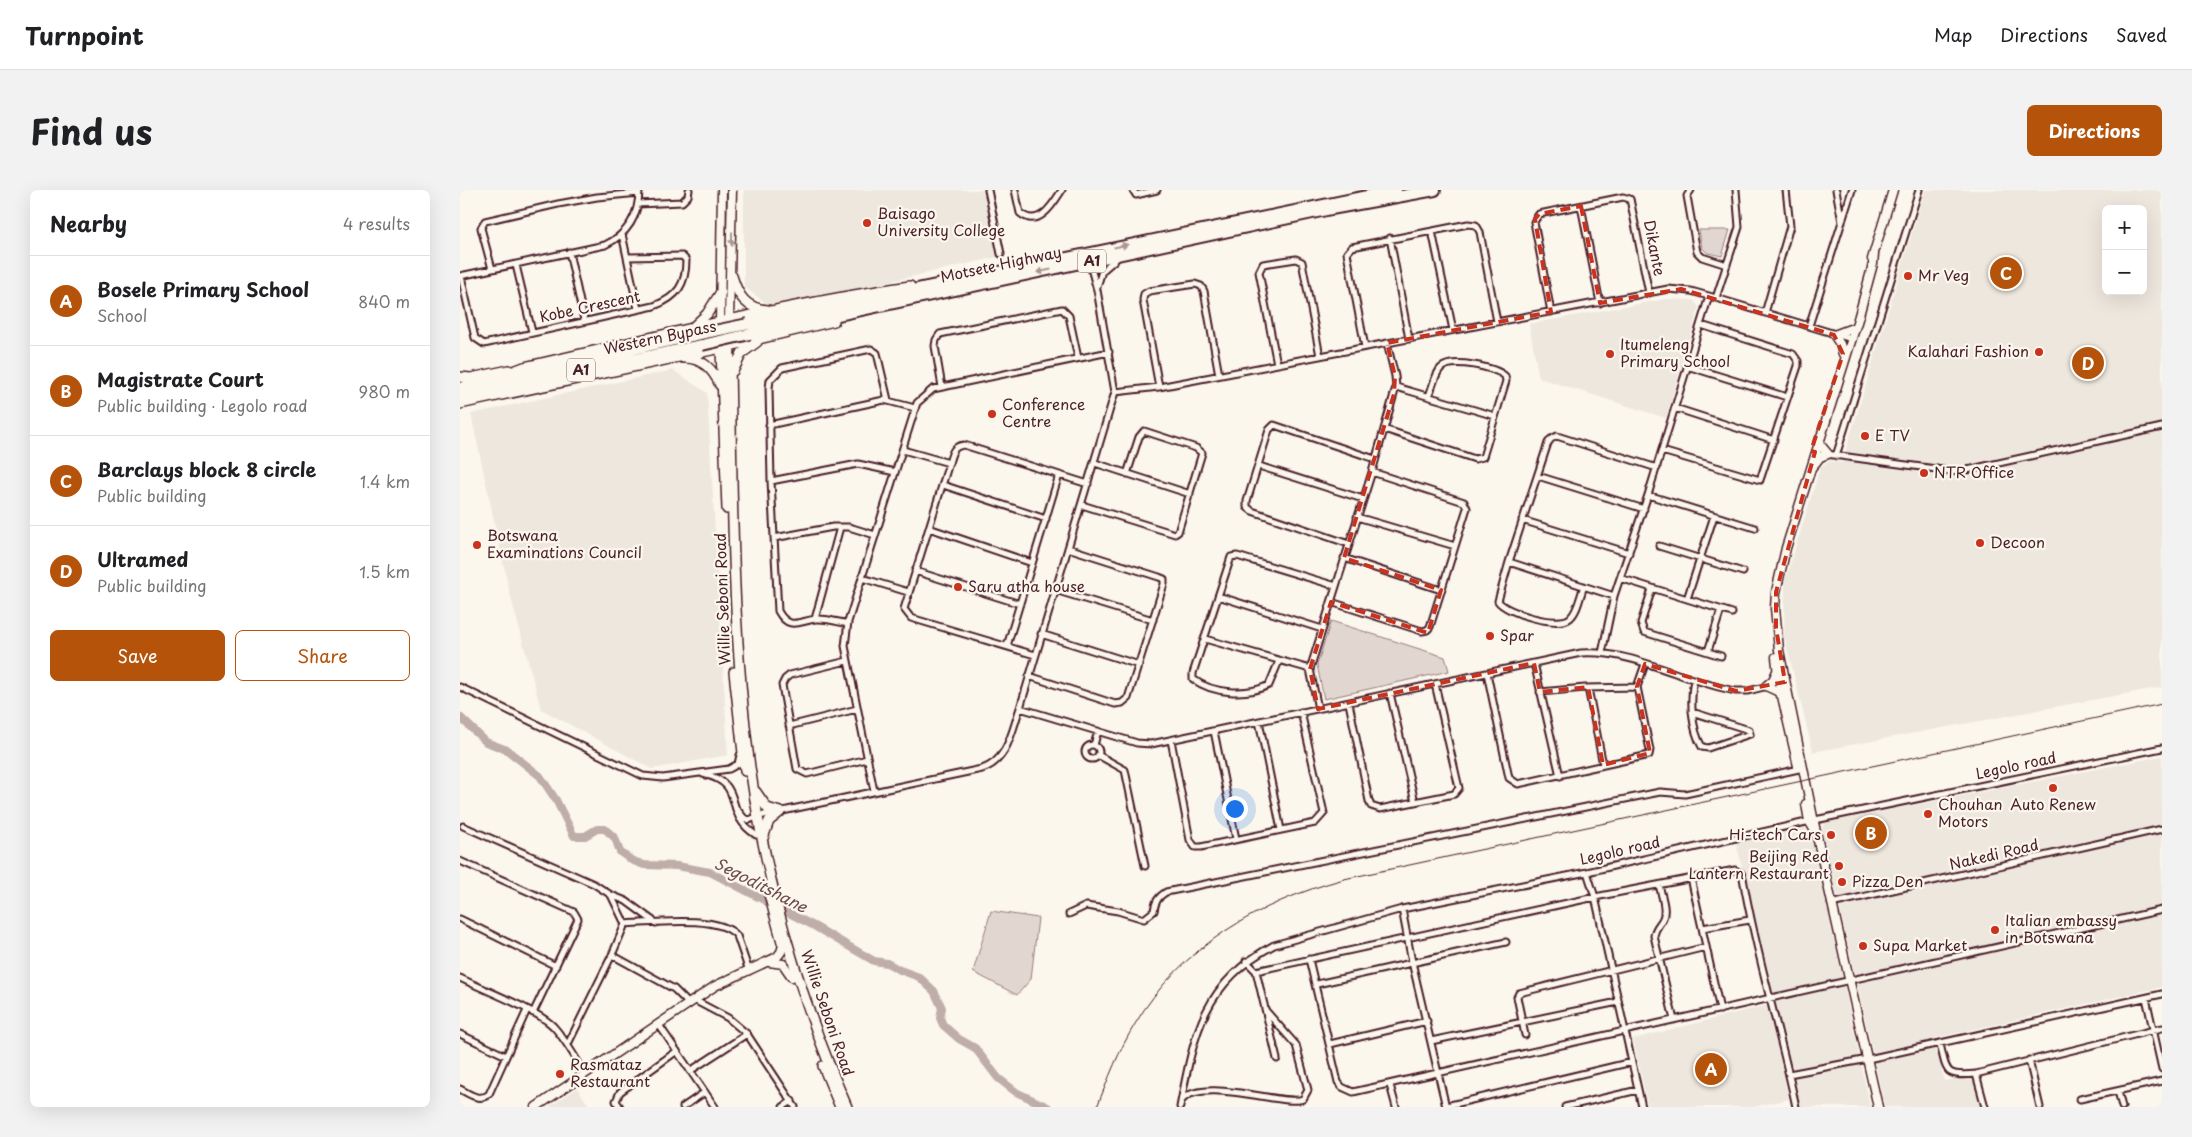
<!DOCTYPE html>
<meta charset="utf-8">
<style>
:root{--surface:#fff;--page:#f2f2f2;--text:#202124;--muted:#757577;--line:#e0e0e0;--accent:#b45309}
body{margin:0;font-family:"Playpen Sans",sans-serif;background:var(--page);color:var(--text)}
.controls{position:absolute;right:15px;top:15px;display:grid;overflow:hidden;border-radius:8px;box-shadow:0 5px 20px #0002}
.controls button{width:45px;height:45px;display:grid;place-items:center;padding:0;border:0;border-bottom:1px solid var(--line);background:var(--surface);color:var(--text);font:25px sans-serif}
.you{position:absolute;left:774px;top:618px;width:18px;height:18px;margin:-12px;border:4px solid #fff;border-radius:50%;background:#1a73e8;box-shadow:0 0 0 8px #1a73e833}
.badge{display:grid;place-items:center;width:32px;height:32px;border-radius:50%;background:var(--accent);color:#fff;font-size:16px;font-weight:700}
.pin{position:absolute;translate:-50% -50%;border:2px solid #fff;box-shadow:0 1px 5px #0006}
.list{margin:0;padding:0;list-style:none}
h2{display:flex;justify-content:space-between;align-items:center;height:65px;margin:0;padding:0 20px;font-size:21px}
h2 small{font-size:16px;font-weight:400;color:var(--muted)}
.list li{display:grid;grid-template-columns:32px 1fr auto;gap:15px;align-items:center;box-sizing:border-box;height:90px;padding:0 20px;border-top:1px solid var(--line)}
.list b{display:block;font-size:19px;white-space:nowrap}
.list p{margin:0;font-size:16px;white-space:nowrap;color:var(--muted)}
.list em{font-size:16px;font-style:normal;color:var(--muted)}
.actions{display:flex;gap:10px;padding:15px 20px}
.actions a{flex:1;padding:11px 0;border:1px solid var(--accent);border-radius:8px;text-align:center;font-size:18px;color:var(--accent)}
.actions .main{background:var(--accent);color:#fff}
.map{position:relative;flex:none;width:1702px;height:917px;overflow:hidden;border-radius:8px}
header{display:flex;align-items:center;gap:30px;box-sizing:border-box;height:70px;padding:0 25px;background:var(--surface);border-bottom:1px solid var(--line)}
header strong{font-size:24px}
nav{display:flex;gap:28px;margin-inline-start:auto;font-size:18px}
.intro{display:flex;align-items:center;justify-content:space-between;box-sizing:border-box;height:120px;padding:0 30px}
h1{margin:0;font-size:35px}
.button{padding:12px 22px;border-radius:8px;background:var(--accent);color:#fff;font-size:18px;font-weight:700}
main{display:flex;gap:30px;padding:0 30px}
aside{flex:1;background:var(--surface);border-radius:8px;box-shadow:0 5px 20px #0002}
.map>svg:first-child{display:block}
.built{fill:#eee7de;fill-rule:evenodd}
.green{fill:#e2d7d0;stroke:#967b7e}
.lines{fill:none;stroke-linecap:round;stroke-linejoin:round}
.river{stroke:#bfadaa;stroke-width:8}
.street-casing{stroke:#4a1f2b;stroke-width:9}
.secondary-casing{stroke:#4a1f2b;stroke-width:11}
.primary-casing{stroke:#4a1f2b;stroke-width:12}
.highway-casing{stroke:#4a1f2b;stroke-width:14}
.street{stroke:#fbf7ec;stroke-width:5}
.secondary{stroke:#fbf7ec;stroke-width:8}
.primary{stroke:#fbf7ec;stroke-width:9}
.highway{stroke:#fbf7ec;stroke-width:10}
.rail{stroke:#4a1f2b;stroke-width:1}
.highway-bridge-casing{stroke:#4a1f2b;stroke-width:14;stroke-linecap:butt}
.highway-bridge{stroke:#fbf7ec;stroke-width:10}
.oneway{fill:#ab9695}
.marked{fill:none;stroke:#c8321e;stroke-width:4;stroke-dasharray:10 6;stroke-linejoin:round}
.poi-dot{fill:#c8321e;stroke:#fbf7ec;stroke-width:2}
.labels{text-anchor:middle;stroke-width:4.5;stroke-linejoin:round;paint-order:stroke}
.shield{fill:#fbf7ec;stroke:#7f6065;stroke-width:1}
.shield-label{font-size:14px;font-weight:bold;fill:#4a1f2b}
.poi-label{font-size:15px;fill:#4a1f2b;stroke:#fbf7ec;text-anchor:start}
.street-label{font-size:15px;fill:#4a1f2b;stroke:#fbf7ec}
.water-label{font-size:16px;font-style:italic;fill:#6d4a51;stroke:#fbf7ec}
</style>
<header>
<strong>Turnpoint</strong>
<nav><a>Map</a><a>Directions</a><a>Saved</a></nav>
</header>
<div class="intro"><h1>Find us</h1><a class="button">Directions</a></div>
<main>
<aside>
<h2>Nearby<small>4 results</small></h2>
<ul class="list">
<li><span class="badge">A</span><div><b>Bosele Primary School</b><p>School</p></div><em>840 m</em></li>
<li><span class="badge">B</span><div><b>Magistrate Court</b><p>Public building · Legolo road</p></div><em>980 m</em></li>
<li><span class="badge">C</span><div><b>Barclays block 8 circle</b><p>Public building</p></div><em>1.4 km</em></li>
<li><span class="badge">D</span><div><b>Ultramed</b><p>Public building</p></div><em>1.5 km</em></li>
</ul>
<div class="actions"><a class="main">Save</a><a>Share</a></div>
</aside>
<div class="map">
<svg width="1702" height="917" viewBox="0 0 1702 917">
<rect width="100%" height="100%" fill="#fbf7ec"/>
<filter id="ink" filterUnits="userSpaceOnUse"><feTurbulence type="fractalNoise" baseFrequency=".02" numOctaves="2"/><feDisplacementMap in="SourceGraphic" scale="10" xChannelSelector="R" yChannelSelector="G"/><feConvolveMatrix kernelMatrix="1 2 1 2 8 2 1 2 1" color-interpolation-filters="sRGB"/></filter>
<g filter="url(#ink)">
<!-- built -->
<path class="built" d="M 284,0 L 524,0 L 538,67 L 313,118 L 284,97 Z
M 1465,0 L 1702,0 L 1702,497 L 1353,562 L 1324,445 L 1325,391 L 1360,278 L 1370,271 L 1382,273 ZM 1646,19 L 1683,19 L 1683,101 L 1646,101 Z
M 1205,109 L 1233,110 L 1239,117 L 1206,228 L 1079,188 L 1069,134 Z
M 213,180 L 247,203 L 268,565 L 192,579 L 81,519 L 50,404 L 11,224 Z
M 1702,566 L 1702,797 L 1475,848 L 1484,891 L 1509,887 L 1514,890 L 1520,917 L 1425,917 L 1362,641 L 1364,633 Z
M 1344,638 L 1352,644 L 1410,917 L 1339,917 L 1276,652 Z
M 1308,815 L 1329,909 L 1294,917 L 1188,917 L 1173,849 Z
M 117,898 L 130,917 L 89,917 Z"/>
<!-- green -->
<path class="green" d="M 1239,40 L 1270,40 L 1262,66 L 1248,63 L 1242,58 Z
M 871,431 L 985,467 L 989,481 L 864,509 L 857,475 Z
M 531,721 L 578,728 L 571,789 L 557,805 L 513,782 Z"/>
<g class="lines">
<!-- river -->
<path class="river" d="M 0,527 L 26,552 L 47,560 L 80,586 L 96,610 L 114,646 L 125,646 L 137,639 L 145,639 L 155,648 L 160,662 L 171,670 L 184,675 L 217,676 L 250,682 L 354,736 L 414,771 L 427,773 L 440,780 L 459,787 L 474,801 L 482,818 L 480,828 L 483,835 L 499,849 L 515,858 L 538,888 L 556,902 L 588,917"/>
<!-- street casing -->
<g class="street-casing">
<path id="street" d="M 528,0 L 541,64
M 555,0 L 560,23 C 579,39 593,14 602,0
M 673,0 L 676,5 L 697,0
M 1231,0 L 1227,6 L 1237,62 L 1242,67 L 1267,75
M 1376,0 L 1382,32
M 178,14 L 222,12 L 228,6 L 229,0
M 1121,16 L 1140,113
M 972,41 L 993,140
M 162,44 L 178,119
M 930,48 L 949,149
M 109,62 L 124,130
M 56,75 L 72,142
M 32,79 L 21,38 L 25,31 L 98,14 L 137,7 L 179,3
M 0,86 L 145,55 C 168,44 179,25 179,0
M 1,86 L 15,148 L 24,154 L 194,116 C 218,107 226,94 226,70 L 222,66 L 168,67
M 637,97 L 642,81 L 657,68
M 1256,108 L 1279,37 L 1276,0
M 1091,122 L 1074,32 L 1079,24 L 1163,7 L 1170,9 L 1189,103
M 1305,123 L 1330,36 L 1326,0
M 1349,136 L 1392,0
M 905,157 L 887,63 L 892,57 L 1008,34 L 1016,35 L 1020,42 L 1037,132
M 817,174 L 799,82 L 803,74 L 836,69 L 842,72 L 860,166
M 1227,176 L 1327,207
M 482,197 L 475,156 L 476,150 L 480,144 L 602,119 L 609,126 L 618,168
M 699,197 L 683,110 L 684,104 L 689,101 L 735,94 L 741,96 L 744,101 L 759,185
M 936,197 L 1035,226
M 655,202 L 699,197 L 1208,99 L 1231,101 L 1256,108 L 1392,149
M 1215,218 L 1314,250
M 309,235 L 424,210 L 455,218
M 924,239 L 1015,269 L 1023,267 L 1046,191 L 1045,186 C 1035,177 992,168 981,178 C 975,184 972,198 969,206
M 443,260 L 489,273
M 1202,261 L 1300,290 L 1338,176 L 1338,171 L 1333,164 L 1241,135
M 1366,264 L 1498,282 L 1702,237
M 1376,266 L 1459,0
M 635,273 L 730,304
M 799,276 L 903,309
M 1078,286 L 1184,319
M 311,291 L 398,274 L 435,282
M 483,295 L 586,329
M 1188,305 L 1295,338
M 622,315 L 715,344 L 718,342 L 742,263 L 736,258 L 684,241 L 679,247 L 667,284
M 897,327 L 995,356
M 1062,330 L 1169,363
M 469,338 L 572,373
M 314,348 L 373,337 L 389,337 L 415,345
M 889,354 L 792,321 L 787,317 L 787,311 L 809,240 L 814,235 L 915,269
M 1199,356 L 1283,382
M 884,368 L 981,400
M 1049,372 L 1154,406
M 455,381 L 560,414
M 402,388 L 448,402
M 1160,388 L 1272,423
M 1124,396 C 1120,406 1118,421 1110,428 C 1098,438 1046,423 1038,411 L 1049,372 L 1088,253 L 1091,249 L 1097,246 L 1197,278
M 1192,399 L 1181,433 L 1184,442 L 1261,466
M 595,400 L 693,430
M 758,406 L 862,439
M 1227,409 L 1254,326
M 871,412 L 962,441 L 967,440 L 970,437 L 1007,318 L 1004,312 L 912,282
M 355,429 L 380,337
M 388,434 C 378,432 366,428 356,429 C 339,431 329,441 318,421 L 311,291 L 309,198 L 310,190 L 322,178 L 411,159 L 417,163 L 428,210
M 581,444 L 679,475
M 745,449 L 850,479
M 547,456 L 599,285
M 1248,461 L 1261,420
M 1142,463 L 1154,406 L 1188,305 L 1249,106
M 575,465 L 451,428 L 444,419 L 489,273 C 492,263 493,256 504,255 L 628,294
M 387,471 L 330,485 L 325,489 L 322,495 L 337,579 L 347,584 L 407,569
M 819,471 L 809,495 C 787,506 753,504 733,489 L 733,483 L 771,367 L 777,366 L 876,396
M 1074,473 L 1100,586
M 1027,483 L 1049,588 L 1058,594 L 1189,565 L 1190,560 L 1177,497 L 1185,474
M 569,486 L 655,514 L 662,513 L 668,508 L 704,394 L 704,389 L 699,387 L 608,358
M 0,497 L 183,586 L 203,588 L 269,579 L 278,574 L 280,565
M 1128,498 L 1143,575
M 1080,502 L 1125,498 L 1177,497
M 930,503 L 955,612
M 889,513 L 909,611 L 911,616 L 920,619 L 994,604 L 999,598 L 975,494
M 560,518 L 677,553 L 691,554 L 1121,463 C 1175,460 1224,492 1276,501 L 1288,501 L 1308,496
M 858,519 L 850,479 L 912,282 L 936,197 L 935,186 L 927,153
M 1232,522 L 1289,540 L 1290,544 L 1248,558 L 1242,557 C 1231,538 1230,510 1234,489
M 799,531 L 821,640
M 329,536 L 397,519
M 754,541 L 776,649
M 711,550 L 730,650 L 735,657 L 741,657 L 855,633 L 864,623 L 841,522
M 634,555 L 638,541
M625 562a7 7 0 1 1 14 0a7 7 0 1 1-14 0Z
M 638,565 L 665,580 L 685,676
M 243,584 C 288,594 261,623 296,645
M 414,601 L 385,456 L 388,432 L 457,213 L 473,199 L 649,162
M 276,618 L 284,628 L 289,630 L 299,626 L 522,579 C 548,571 552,540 560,518 L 655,202 L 637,100 L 631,78 L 624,74
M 3,636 L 134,694 L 151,705 L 165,734 L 152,765
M 0,671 L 114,722 L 118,729 L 73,823
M 1127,682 L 1135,707 L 1182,917
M 1231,688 L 1260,820
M 1199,695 C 1201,704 1207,719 1203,728 C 1200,735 1195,737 1194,746 L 1214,830
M 151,705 L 166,711 L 196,733
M 1371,714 L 1702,639
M 942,719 L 952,772 L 986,917
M 609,724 L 626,716 L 658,721 L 684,729 L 694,721 C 695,712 698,707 706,702 L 1200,602 L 1225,604 L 1339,579
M 0,729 L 96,776
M 165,734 C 192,733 260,724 277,746 L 289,781
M 1242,738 L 1290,730
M 849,769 L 878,892 L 882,897 L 893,902 L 1702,720
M 786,771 L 796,781 L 817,869
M 796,781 L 1135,707 L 1275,680 L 1281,683 L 1283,688 C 1296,765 1320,840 1336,917
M 0,788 C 22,799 77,820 93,836 C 106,850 115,867 125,884
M 857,794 L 1046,752
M 1686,808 L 1702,879
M 234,810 L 268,828 L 287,844 L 335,917
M 199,835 L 255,917
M 0,844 L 46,866
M 1065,845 L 1057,807 L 1059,803 L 1246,757
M 971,851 L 1158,812
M 108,854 L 152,765 L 214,799 L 229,814
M 870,854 L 967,831
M 1480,854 C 1487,882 1484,887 1516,884 L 1702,838
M 1569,870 L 1580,917
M 230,881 L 287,844
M 1329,884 L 1408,869 L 1702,804
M 1516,884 L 1525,917
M 930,895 L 936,917
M 0,899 C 9,904 20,912 29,904 L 67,820
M 1658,901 L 1662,917
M 1620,909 L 1702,891
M 722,910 C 742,886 827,917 843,909 L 848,900 L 836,855 L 806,821
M 986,916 L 1172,872
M 160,917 L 156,911 L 160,902 L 217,861
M 223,917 L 245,902
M 323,917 L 332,911
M 720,917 C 734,844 743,793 814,755 L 942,719 L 1127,682 L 1355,630 L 1702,558
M 1105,917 L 1178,900"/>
</g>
<!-- secondary casing -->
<g class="secondary-casing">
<path id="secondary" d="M 1414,64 L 1413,74 L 1398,129 L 1326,358 L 1316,402 L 1315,418 L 1319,460 L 1356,642 L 1418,917
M 1412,69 L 1433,0
M 269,131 L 272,0
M 260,133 L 262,0
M 1383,164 L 1380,154 L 1374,145 L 1390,139
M 1353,276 L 1360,267 L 1368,264 L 1358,252
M 1316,467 L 1319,493 L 1338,576
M 1317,481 L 1313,490 L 1306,496 L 1317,501 L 1322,506
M 1346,614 L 1349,631 L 1355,641
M 309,772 L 323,774 L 332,787
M 76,917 L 255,796 L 317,767 L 321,762 L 323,755"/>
</g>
<!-- primary casing -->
<g class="primary-casing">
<path id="primary" d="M 272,86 C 278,106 286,119 308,120
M 269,131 C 273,280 270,430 290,577 C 306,694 340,809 387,917
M 260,133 L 267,319
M 231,139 L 247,124 L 261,102
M 223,168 C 241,167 253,179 260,195
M 273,181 L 282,163 L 297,152
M 43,185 L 64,177 C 192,148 320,115 450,96
M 0,187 L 11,188 L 49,180
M 0,214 L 261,158 L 374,131
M 274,482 L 285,581
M 296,602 L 307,618 L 320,622
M 303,648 L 309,631 L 320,622
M 307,697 L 322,752
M 363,876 L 380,917"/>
</g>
<!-- highway casing -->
<g class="highway-casing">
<path id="highway" d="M 288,134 L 936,0
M 290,144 L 871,19 L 975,0
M 0,198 L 240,144
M 0,206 L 242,155"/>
</g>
<!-- street -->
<use href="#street" class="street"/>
<!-- secondary -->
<use href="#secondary" class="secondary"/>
<!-- primary -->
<use href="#primary" class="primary"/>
<!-- highway -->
<use href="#highway" class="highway"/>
<!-- rail -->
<path class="rail" d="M 637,917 C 648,889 659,860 675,834 C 721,757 799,712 884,689 L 1702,514"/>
<!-- highway-bridge casing -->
<g class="highway-bridge-casing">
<path id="highway-bridge" d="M 240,144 L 288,134
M 242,155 L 290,144"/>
</g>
<!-- highway-bridge -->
<use href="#highway-bridge" class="highway-bridge"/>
</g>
<!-- one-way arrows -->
<defs><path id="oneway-solid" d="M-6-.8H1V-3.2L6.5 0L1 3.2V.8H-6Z" transform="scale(1.25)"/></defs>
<g class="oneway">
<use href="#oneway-solid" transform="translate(272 49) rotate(90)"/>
<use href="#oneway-solid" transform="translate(661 56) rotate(-12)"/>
<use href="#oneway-solid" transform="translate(584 81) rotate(168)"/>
</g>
</g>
<!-- marked area -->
<path class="marked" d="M 1121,16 L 1140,113 L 1221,99 L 1374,145 L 1383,164 L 1351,261 L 1355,262 L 1316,402 L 1316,438 L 1325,492 L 1276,501 L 1185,474 L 1177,497 L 1190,563 L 1143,575 L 1128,497 L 1080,502 L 1074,473 L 858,519 L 850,479 L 871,412 L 968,443 L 981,400 L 884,368 L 934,204 L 935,186 L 927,153 L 1091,122 L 1075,29 L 1079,24 Z"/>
<!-- markers -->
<g class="poi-dot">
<circle cx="407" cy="33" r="5"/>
<circle cx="1448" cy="86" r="5"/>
<circle cx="1579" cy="162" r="5"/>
<circle cx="1150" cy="164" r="5"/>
<circle cx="532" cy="224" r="5"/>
<circle cx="1405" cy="246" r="5"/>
<circle cx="1464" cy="283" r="5"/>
<circle cx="1520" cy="353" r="5"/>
<circle cx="17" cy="355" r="5"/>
<circle cx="498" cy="397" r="5"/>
<circle cx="1030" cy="446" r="5"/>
<circle cx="1593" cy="598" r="5"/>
<circle cx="1468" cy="624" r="5"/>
<circle cx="1371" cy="645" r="5"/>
<circle cx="1379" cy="676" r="5"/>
<circle cx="1382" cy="692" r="5"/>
<circle cx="1535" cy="740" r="5"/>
<circle cx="1403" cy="756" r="5"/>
<circle cx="100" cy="884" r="5"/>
</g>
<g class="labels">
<!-- shield labels -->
<g class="shield">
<rect x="618" y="59.5" width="28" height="23" rx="4"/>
<rect x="107" y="168.5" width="28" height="23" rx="4"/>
</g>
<g class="shield-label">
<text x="632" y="76">A1</text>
<text x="121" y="185">A1</text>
</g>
<!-- poi labels -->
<g class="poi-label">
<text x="417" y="29">Baisago<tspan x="417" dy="17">University College</tspan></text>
<text x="1458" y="91">Mr Veg</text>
<text x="1160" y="160">Itumeleng<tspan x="1160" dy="17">Primary School</tspan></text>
<text x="1569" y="167" text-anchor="end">Kalahari Fashion</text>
<text x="542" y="220">Conference<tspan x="542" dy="17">Centre</tspan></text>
<text x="1415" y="251">E TV</text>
<text x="1474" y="288">NTR Office</text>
<text x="27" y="351">Botswana<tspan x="27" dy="17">Examinations Council</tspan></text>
<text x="1530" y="358">Decoon</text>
<text x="508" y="402">Saru atha house</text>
<text x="1040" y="451">Spar</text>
<text x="1478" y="620">Chouhan<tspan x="1478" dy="17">Motors</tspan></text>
<text x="1593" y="620" text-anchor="middle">Auto Renew</text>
<text x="1361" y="650" text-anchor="end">Hi-tech Cars</text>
<text x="1369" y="672" text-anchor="end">Beijing Red<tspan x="1369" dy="17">Lantern Restaurant</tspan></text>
<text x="1392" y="697">Pizza Den</text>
<text x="1545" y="736">Italian embassy<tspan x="1545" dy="17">in Botswana</tspan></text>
<text x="1413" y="761">Supa Market</text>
<text x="110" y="880">Rasmataz<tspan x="110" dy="17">Restaurant</tspan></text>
</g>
<!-- street labels -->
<g class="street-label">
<text transform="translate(1194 58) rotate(79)" y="5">Dikante</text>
<text transform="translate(541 75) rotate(-12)" y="5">Motsete Highway</text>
<text transform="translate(130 117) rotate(-12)" y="5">Kobe Crescent</text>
<text transform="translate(200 148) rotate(-12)" y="5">Western Bypass</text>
<text transform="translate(263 409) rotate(-92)" y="5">Willie Seboni Road</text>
<text transform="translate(1556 576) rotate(-12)" y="5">Legolo road</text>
<text transform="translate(1160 661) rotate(-13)" y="5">Legolo road</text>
<text transform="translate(1534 665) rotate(-13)" y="5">Nakedi Road</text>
<text transform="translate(367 823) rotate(71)" y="5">Willie Seboni Road</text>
</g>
<!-- water labels -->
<g class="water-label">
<text transform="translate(301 695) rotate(27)" y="6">Segoditshane</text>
</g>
</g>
</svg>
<div class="controls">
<button>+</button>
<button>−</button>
</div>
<div class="you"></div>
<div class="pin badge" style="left:1251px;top:879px">A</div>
<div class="pin badge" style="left:1411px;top:643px">B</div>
<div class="pin badge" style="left:1546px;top:83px">C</div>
<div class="pin badge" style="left:1628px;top:173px">D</div>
</div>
</main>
